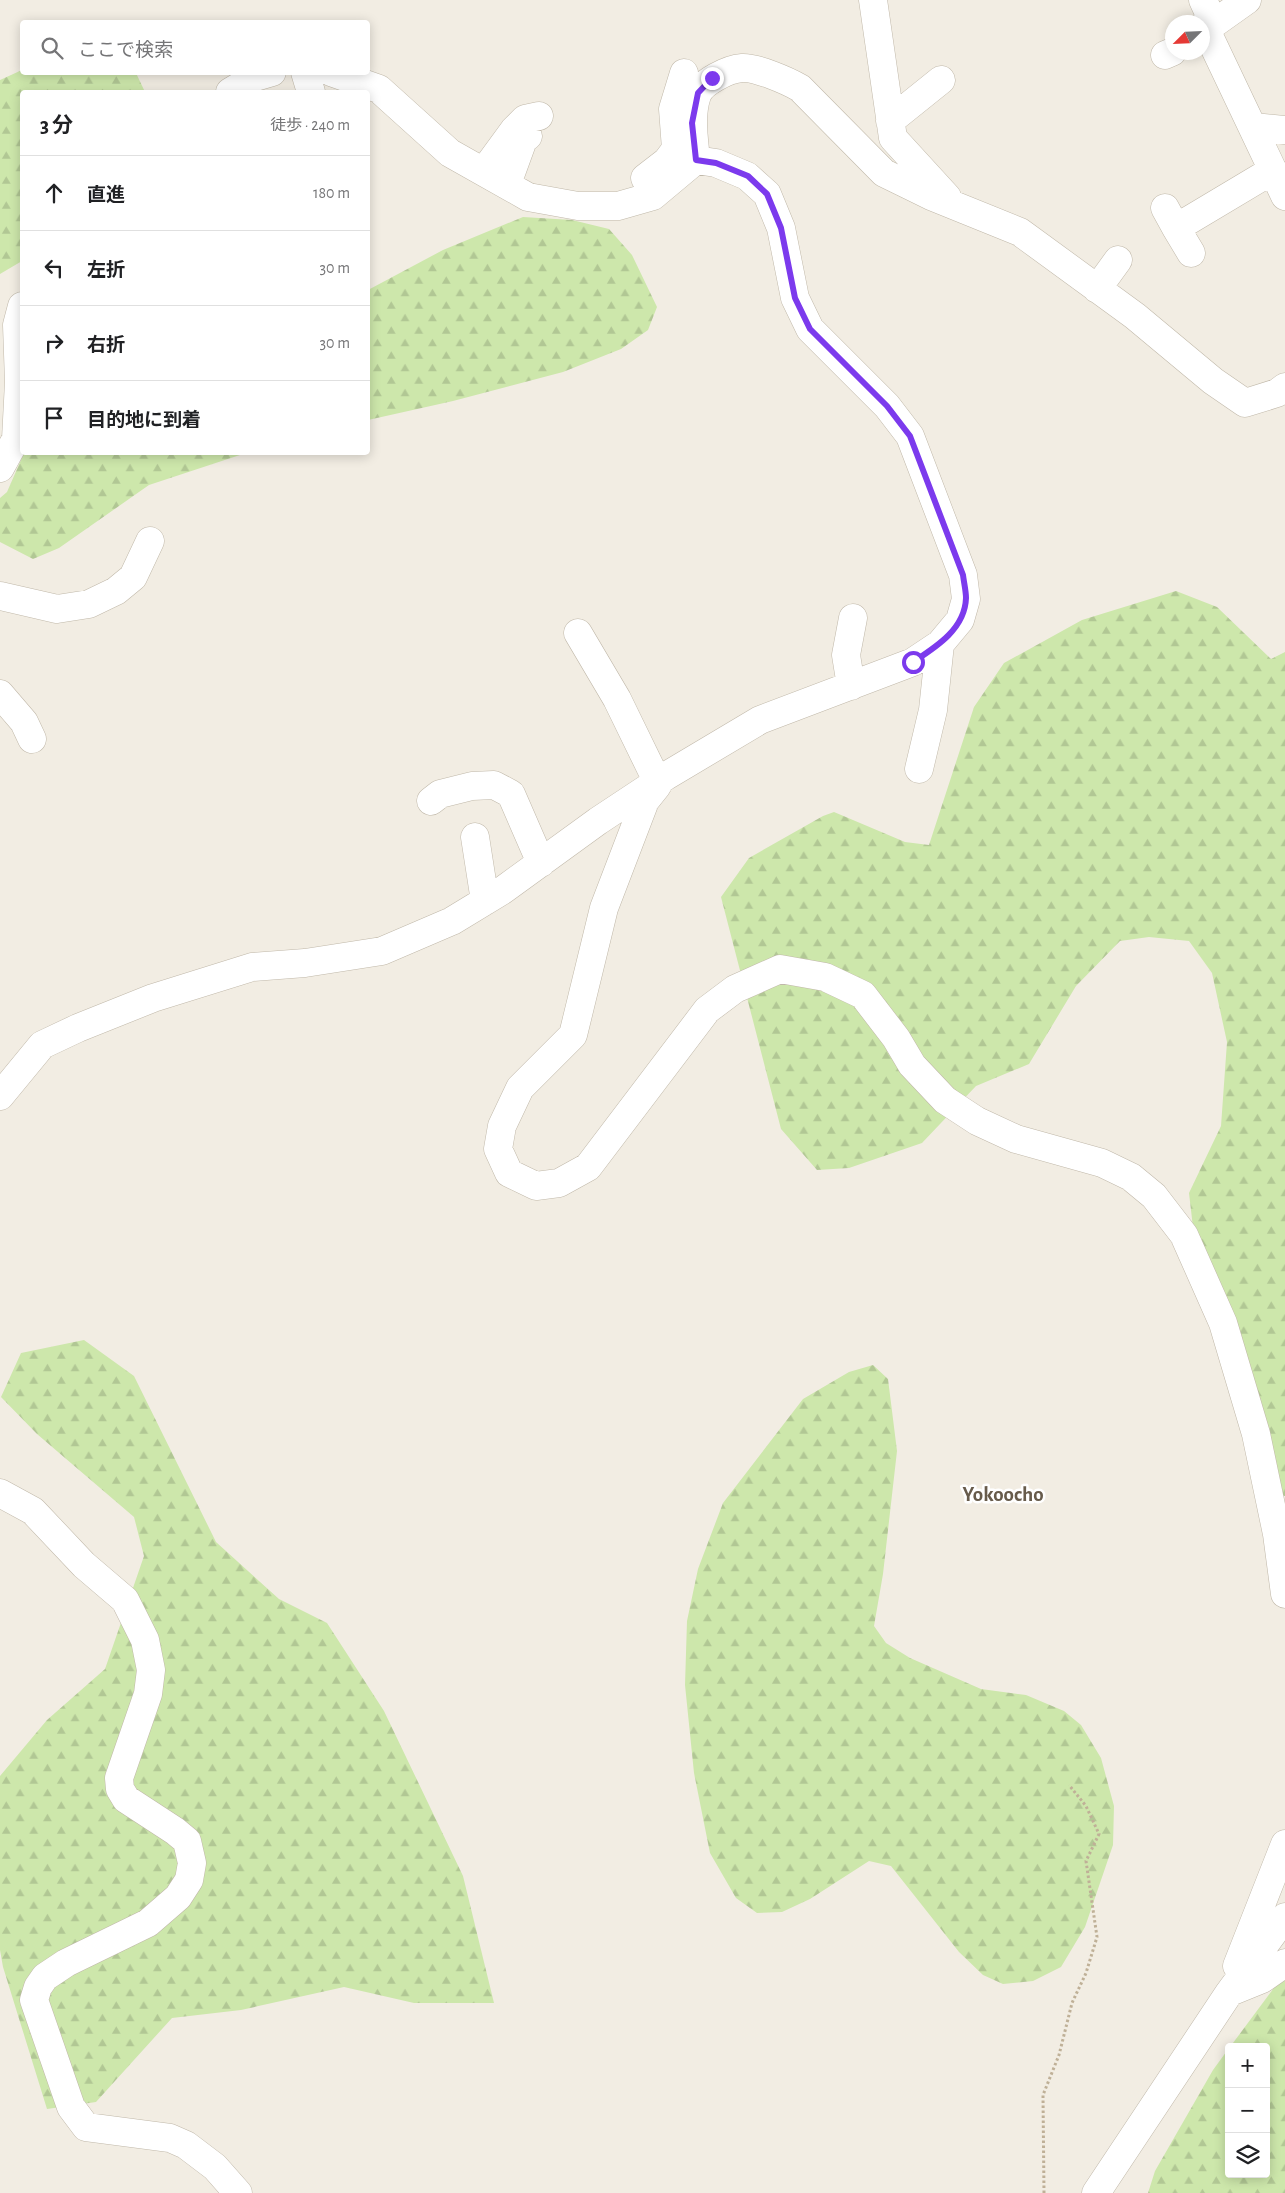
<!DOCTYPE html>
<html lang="ja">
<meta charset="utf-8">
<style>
:root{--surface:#fff;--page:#f6f6f6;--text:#202124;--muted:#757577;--line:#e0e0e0}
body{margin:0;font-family:"Alegreya Sans","Noto Sans JP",sans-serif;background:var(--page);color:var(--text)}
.controls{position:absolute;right:15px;bottom:15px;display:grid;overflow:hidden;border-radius:5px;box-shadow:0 2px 12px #0003}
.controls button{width:45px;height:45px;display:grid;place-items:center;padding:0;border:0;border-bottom:1px solid var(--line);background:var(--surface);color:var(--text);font:25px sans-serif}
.compass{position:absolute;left:1165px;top:15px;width:45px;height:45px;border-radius:50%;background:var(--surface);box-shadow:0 2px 12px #0003;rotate:246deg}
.stop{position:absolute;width:15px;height:15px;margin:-11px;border:4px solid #7c3aed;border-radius:50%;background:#fff}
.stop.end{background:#7c3aed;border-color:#fff;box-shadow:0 1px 5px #0008}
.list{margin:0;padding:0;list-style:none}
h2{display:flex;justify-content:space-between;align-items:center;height:65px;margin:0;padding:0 20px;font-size:21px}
h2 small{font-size:16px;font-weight:400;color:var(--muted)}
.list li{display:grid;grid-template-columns:32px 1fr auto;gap:15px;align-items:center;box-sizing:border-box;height:75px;padding:0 20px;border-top:1px solid var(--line)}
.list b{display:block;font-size:19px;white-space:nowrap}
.list em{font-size:16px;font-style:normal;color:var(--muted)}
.icon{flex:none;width:28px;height:28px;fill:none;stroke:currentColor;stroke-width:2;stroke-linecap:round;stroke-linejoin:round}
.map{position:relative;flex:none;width:1285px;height:2193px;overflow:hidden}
.search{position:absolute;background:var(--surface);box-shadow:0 2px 12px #0003;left:20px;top:20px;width:350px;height:55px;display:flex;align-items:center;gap:12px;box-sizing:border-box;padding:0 18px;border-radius:5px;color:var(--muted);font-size:19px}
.panel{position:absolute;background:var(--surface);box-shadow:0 2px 12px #0003;left:20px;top:90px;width:350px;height:365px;border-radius:5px}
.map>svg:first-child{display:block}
.forest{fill:url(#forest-firs)}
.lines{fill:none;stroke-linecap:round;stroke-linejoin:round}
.minor-casing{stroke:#c0b8a9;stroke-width:29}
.path{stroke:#bfb097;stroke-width:3;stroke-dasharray:2.5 2.5;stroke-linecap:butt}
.minor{stroke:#fff;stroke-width:28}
.route{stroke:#7c3aed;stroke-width:6}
.labels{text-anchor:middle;stroke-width:5;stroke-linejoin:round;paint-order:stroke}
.quarter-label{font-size:21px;font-weight:bold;fill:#675b4b;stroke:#fff}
</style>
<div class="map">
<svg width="1285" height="2193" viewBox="0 0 1285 2193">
<defs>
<pattern id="forest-firs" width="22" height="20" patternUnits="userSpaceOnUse" patternTransform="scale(1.25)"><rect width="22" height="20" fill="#cde7ab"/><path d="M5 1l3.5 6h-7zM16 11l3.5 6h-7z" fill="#b1c794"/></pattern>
</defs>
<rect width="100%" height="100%" fill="#f2ede3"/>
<!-- forest -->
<path class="forest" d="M 22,70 L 22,72 L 136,73 L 145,92 L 22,92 L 22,261 L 0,274 L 0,80 Z
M 523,217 L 572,220 L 609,229 L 632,255 L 657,307 L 648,330 L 621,349 L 563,372 L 453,401 L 368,420 L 368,290 L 443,250 Z
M 24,453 L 246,453 L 149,485 L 59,548 L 33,559 L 0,542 L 0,498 L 7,492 Z
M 1176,591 L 1217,607 L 1271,659 L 1285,652 L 1285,1496 L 1269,1494 L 1194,1236 L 1189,1193 L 1221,1126 L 1227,1042 L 1212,973 L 1189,941 L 1149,937 L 1120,941 L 1076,986 L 1029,1064 L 976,1086 L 922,1143 L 849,1168 L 817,1170 L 781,1129 L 721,897 L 749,858 L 823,816 L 834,812 L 905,842 L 929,845 L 974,707 L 1004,663 L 1082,620 Z
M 84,1340 L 134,1376 L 216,1542 L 279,1599 L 327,1623 L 384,1711 L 463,1876 L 494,2003 L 414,2003 L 344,1987 L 241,2010 L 172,2018 L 96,2102 L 47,2109 L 3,1967 L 0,1950 L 0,1776 L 47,1720 L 105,1669 L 144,1556 L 134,1517 L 37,1434 L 1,1397 L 21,1353 Z
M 873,1365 L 888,1379 L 897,1451 L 883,1574 L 874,1626 L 886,1643 L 910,1658 L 981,1689 L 1026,1695 L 1064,1711 L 1081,1725 L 1101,1758 L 1114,1806 L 1113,1845 L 1085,1927 L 1061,1967 L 1033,1981 L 1003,1984 L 983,1975 L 959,1952 L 891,1866 L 869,1861 L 810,1899 L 782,1912 L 757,1913 L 736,1898 L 710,1853 L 694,1773 L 685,1685 L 687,1621 L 698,1569 L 723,1503 L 803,1399 L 849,1372 Z
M 1285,1973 L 1285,2193 L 1148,2193 L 1155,2171 L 1213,2070 L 1229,2048 L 1229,2174 L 1266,2174 L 1266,2047 L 1230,2047 Z"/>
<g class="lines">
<!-- minor casing -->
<g class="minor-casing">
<path id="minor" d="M 873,0 L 893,138 L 947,197
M 1203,0 L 1208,11 L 1209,36 L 1285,196
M 1209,27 L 1247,0
M 1165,55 L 1172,52
M 305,72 L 311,92
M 230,92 L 255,77 L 272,72
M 890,121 L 941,80
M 1253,127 L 1285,130
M 696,160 C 694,138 690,116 697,95 C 702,82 728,69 742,68 C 756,67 788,81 800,88 L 884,173 L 931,196 L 1020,232 L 1135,316 L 1213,381 L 1245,403 L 1277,393 L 1285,387
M 484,171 L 514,130 L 525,119 L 539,116
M 646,180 L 645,178 L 667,161 L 676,149 L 673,109 L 684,73
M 507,184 L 523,140 L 528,136
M 1165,208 L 1176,228
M 1191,253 L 1176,228 L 1273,170
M 1097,289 L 1118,260
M 0,468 L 16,439 L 19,382 L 17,325 L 22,306
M 0,596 L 57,609 L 89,604 L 116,591 L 133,577 L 150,541
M 578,633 L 617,699 L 657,781
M 851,686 L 846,655 L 853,618
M 0,694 L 24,722 L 32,739
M 919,769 L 933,710 L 940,644
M 657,786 L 645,801 L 604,908 L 573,1035 L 520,1088 L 502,1126 L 498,1149 L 509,1173 L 536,1186 L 559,1183 L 588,1167 L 707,1010 L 735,989 L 780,969 L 825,977 L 863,995 L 896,1038 L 912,1065 L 945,1100 L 977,1121 L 1016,1139 L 1102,1163 L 1131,1177 L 1154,1196 L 1184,1235 L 1223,1323 L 1256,1434 L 1277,1534 L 1285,1594
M 431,801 L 440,794 L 472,786 L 494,785 L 511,794 L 541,863
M 475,837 L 485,901
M 0,1096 L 42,1045 L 78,1028 L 153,998 L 252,967 L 305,963 L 382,951 L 452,921 L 503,890 L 598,821 L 666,776 L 760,720 L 913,662 L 940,644 L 960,620 L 966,599 L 963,575 L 910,436 L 887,406 L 810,329 L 795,298 L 781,228 L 767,194 L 747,176 L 716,163 L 696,160 L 653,196 L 618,206 L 578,206 L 528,197 L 450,153 L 379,89 L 331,72
M 0,1493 L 33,1511 L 84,1565 L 125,1600 L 145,1640 L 151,1670 L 148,1694 L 119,1778 L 120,1789 L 126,1799 L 175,1831 L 187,1841 L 192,1863 L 189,1880 L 178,1897 L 148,1923 L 66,1963 L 45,1977 L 38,1987 L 34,2000 L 71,2107 L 86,2127 L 170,2138 L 186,2145 L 215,2167 L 238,2193
M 1237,1966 L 1285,1844
M 1230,1992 L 1262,1979 L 1285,1963
M 1096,2193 L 1229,1993 L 1285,1917"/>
</g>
<!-- path -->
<path class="path" d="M 1044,2193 L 1043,2095 L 1059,2055 L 1072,2003 L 1086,1973 L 1097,1937 L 1086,1861 L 1099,1834 L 1086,1806 L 1069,1785"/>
<!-- minor -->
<use href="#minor" class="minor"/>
</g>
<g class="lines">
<!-- route -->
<path class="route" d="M 712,78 L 698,93 L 692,123 L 696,160 L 716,163 L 748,176 L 767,194 L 781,228 L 795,298 L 810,329 L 887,406 L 910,436 L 963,575 C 964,583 966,591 966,598 C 965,629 936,647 913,662"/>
</g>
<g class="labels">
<!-- quarter labels -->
<g class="quarter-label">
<text x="1003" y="1501">Yokoocho</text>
</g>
</g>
</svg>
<div class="controls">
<button>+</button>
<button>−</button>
<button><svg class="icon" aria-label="layers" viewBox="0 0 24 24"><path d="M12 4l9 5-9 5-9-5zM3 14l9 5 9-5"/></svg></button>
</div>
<svg class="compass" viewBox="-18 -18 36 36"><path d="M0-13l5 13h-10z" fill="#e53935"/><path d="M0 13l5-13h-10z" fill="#757577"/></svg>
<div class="stop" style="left:913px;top:662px"></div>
<div class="stop end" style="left:712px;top:78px"></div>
<div class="search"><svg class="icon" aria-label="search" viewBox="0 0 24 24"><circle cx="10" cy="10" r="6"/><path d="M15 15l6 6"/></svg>ここで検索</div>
<section class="panel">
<h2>3 分<small>徒歩 · 240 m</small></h2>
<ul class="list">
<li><svg class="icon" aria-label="ahead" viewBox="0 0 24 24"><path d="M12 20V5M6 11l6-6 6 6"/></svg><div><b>直進</b></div><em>180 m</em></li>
<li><svg class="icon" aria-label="left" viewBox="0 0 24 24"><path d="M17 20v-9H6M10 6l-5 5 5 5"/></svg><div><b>左折</b></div><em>30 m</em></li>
<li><svg class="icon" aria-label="right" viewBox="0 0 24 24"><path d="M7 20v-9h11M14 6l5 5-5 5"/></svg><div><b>右折</b></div><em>30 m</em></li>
<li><svg class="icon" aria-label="arrive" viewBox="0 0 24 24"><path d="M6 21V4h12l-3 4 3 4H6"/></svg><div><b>目的地に到着</b></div></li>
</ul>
</section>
</div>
